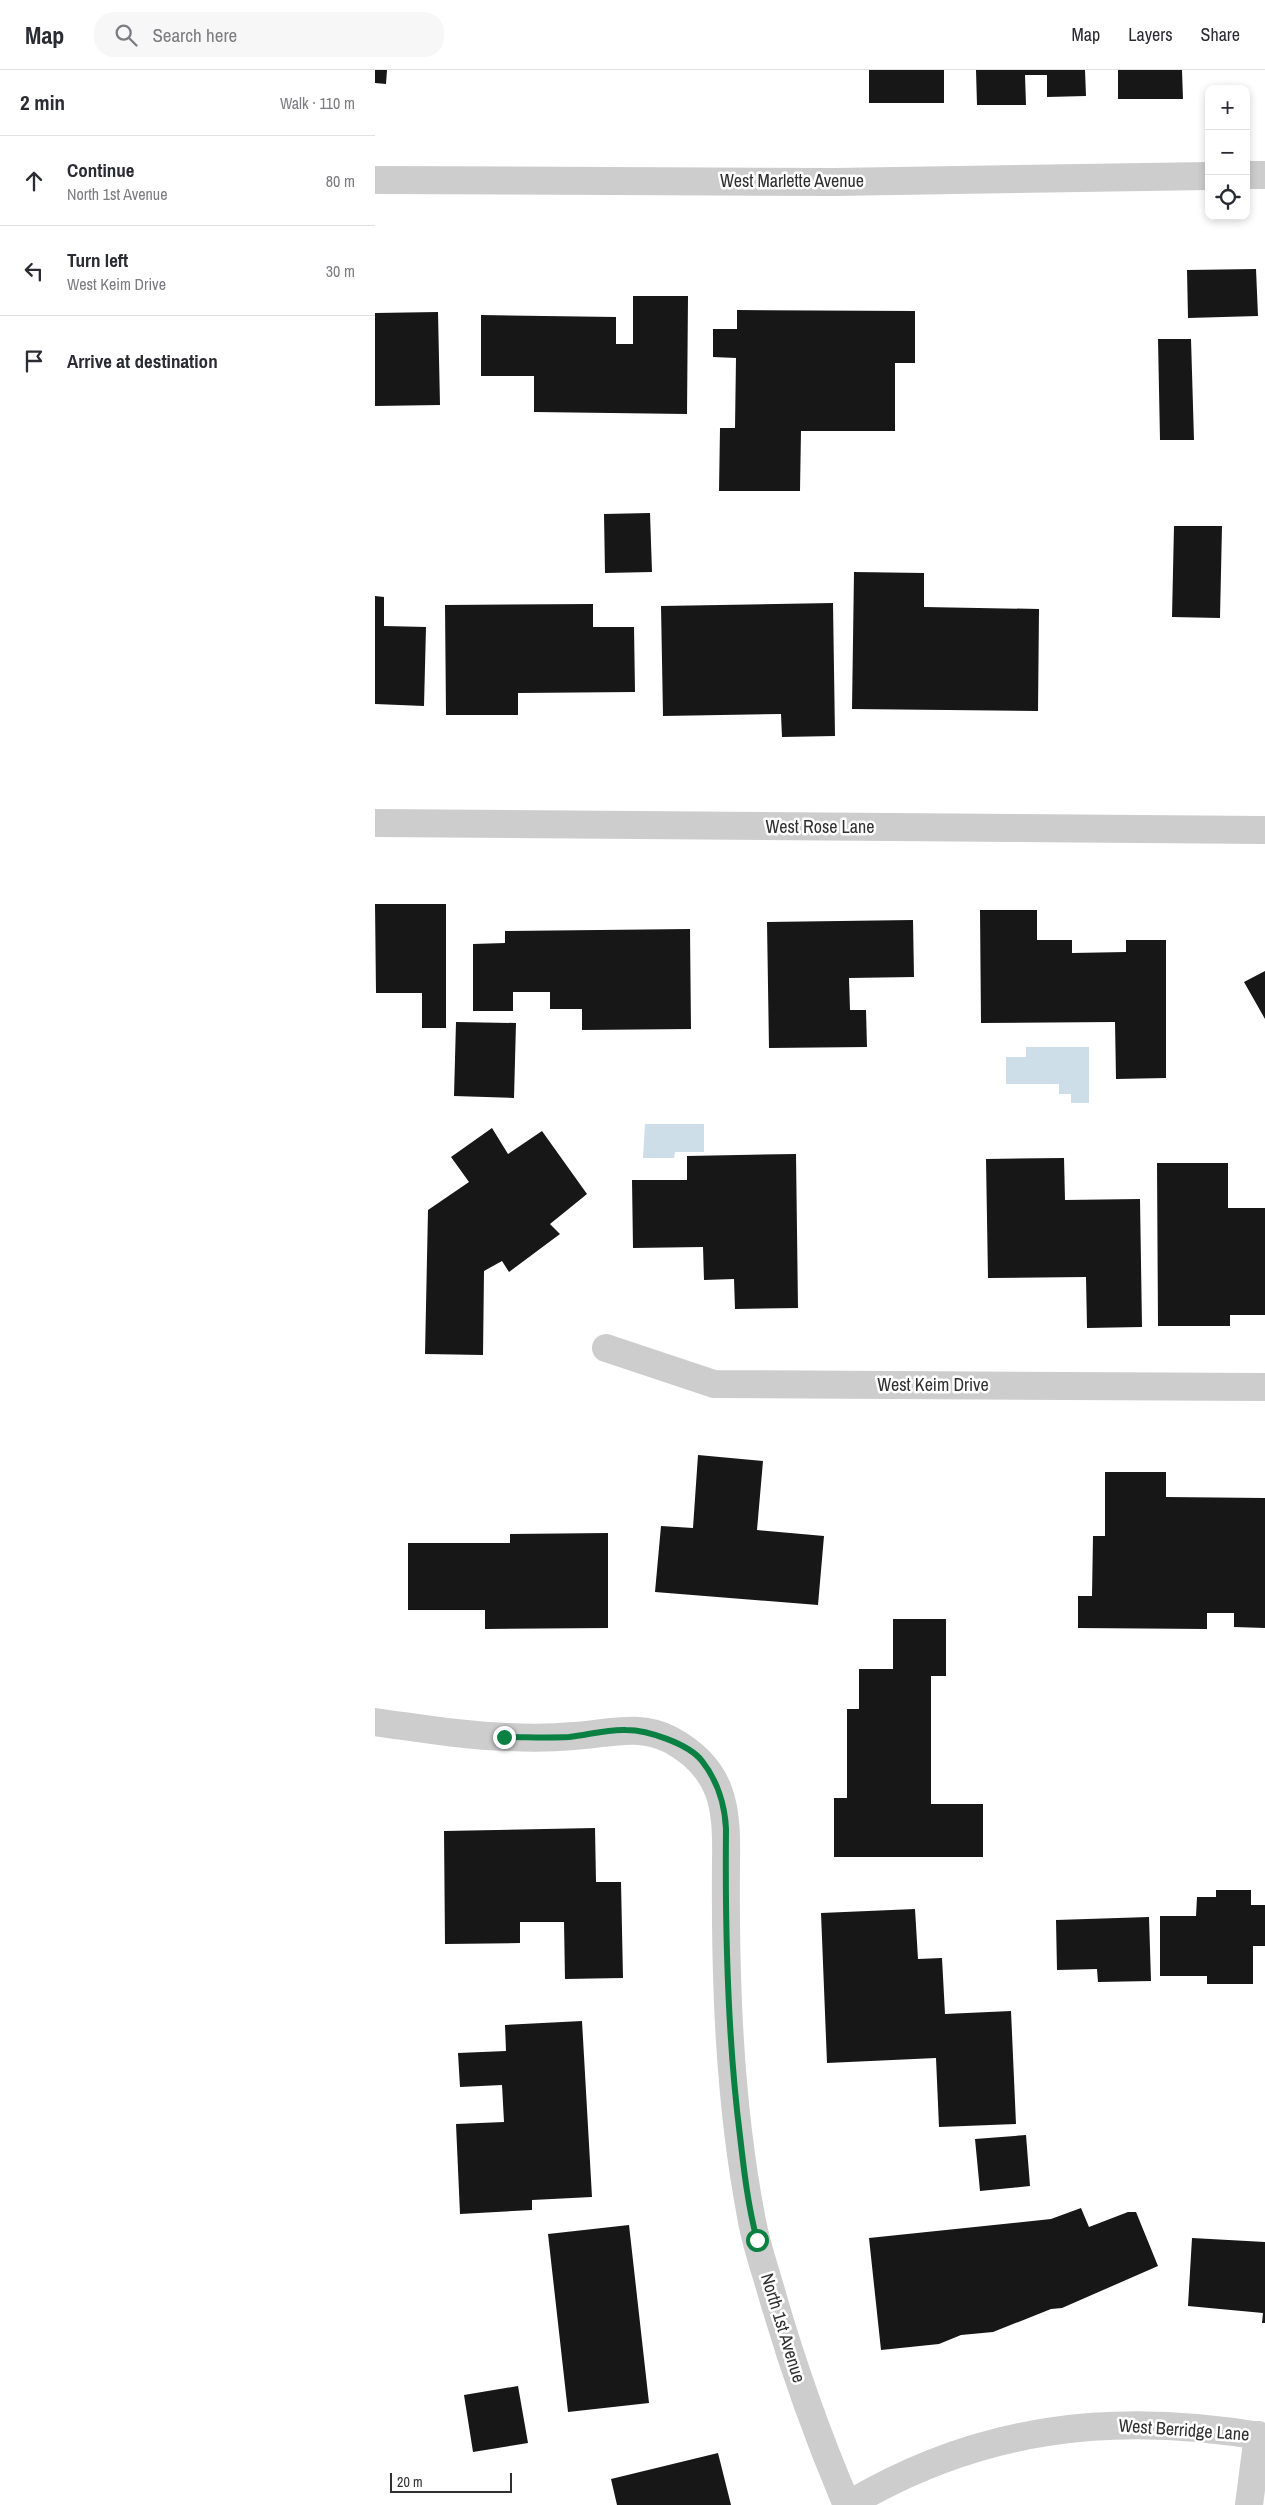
<!DOCTYPE html>
<meta charset="utf-8">
<style>
:root{--surface:#fff;--page:#f7f7f7;--text:#2b2b33;--muted:#7c7c81;--line:#e1e1e2}
body{margin:0;font-family:"Archivo Narrow",sans-serif;background:var(--page);color:var(--text)}
.controls{position:absolute;right:15px;top:15px;display:grid;overflow:hidden;border-radius:10px;box-shadow:0 2px 8px #0003}
.controls button{width:45px;height:45px;display:grid;place-items:center;padding:0;border:0;border-bottom:1px solid var(--line);background:var(--surface);color:var(--text);font:25px sans-serif}
.scale{position:absolute;left:15px;bottom:12px;width:122px;box-sizing:border-box;padding-left:5px;border:2px solid #303030;border-top:0;font-size:14px;line-height:18px;white-space:nowrap;color:#303030;-webkit-text-stroke:4px #fff;paint-order:stroke}
.stop{position:absolute;width:15px;height:15px;margin:-11px;border:4px solid #0b8043;border-radius:50%;background:#fff}
.stop.end{background:#0b8043;border-color:#fff;box-shadow:0 1px 5px #0008}
.list{margin:0;padding:0;list-style:none}
h2{display:flex;justify-content:space-between;align-items:center;height:65px;margin:0;padding:0 20px;font-size:21px}
h2 small{font-size:16px;font-weight:400;color:var(--muted)}
.list li{display:grid;grid-template-columns:32px 1fr auto;gap:15px;align-items:center;box-sizing:border-box;height:90px;padding:0 20px;border-top:1px solid var(--line)}
.list b{display:block;font-size:19px;white-space:nowrap}
.list p{margin:0;font-size:16px;white-space:nowrap;color:var(--muted)}
.list em{font-size:16px;font-style:normal;color:var(--muted)}
.icon{flex:none;width:28px;height:28px;fill:none;stroke:currentColor;stroke-width:2;stroke-linecap:round;stroke-linejoin:round}
.map{position:relative;flex:none;width:890px;height:2435px;overflow:hidden}
header{display:flex;align-items:center;gap:30px;box-sizing:border-box;height:70px;padding:0 25px;background:var(--surface);border-bottom:1px solid var(--line)}
header strong{font-size:24px}
nav{display:flex;gap:28px;margin-inline-start:auto;font-size:18px}
.search{width:350px;height:45px;background:var(--page);display:flex;align-items:center;gap:12px;box-sizing:border-box;padding:0 18px;border-radius:20px;color:var(--muted);font-size:19px}
main{display:flex}
aside{flex:1;background:var(--surface)}
.map>svg:first-child{display:block}
.water{fill:#cedee9}
.building{fill:#171717}
.lines{fill:none;stroke-linecap:round;stroke-linejoin:round}
.minor{stroke:#cdcdcd;stroke-width:28}
.route{stroke:#0b8043;stroke-width:6}
.labels{text-anchor:middle;stroke-width:5;stroke-linejoin:round;paint-order:stroke}
.street-label{font-size:18px;fill:#303030;stroke:#fff}
</style>
<header>
<strong>Map</strong>
<div class="search"><svg class="icon" aria-label="search" viewBox="0 0 24 24"><circle cx="10" cy="10" r="6"/><path d="M15 15l6 6"/></svg>Search here</div>
<nav><a>Map</a><a>Layers</a><a>Share</a></nav>
</header>
<main>
<aside>
<h2>2 min<small>Walk · 110 m</small></h2>
<ul class="list">
<li><svg class="icon" aria-label="ahead" viewBox="0 0 24 24"><path d="M12 20V5M6 11l6-6 6 6"/></svg><div><b>Continue</b><p>North 1st Avenue</p></div><em>80 m</em></li>
<li><svg class="icon" aria-label="left" viewBox="0 0 24 24"><path d="M17 20v-9H6M10 6l-5 5 5 5"/></svg><div><b>Turn left</b><p>West Keim Drive</p></div><em>30 m</em></li>
<li><svg class="icon" aria-label="arrive" viewBox="0 0 24 24"><path d="M6 21V4h12l-3 4 3 4H6"/></svg><div><b>Arrive at destination</b></div></li>
</ul>
</aside>
<div class="map">
<svg width="890" height="2435" viewBox="0 0 890 2435">
<rect width="100%" height="100%" fill="#fff"/>
<!-- water -->
<path class="water" d="M 651,977 L 714,977 L 714,1033 L 696,1033 L 696,1024 L 684,1024 L 684,1014 L 631,1014 L 631,987 L 651,987 Z
M 270,1054 L 329,1054 L 329,1082 L 300,1082 L 299,1088 L 268,1088 Z"/>
<!-- building -->
<path class="building" d="M 0,0 L 12,0 L 11,14 L 0,13 Z
M 494,0 L 569,0 L 569,33 L 494,33 Z
M 601,0 L 710,0 L 711,26 L 672,27 L 672,5 L 650,5 L 651,35 L 602,35 Z
M 743,0 L 807,0 L 808,29 L 743,29 Z
M 881,199 L 883,246 L 813,248 L 812,200 Z
M 258,226 L 313,226 L 312,344 L 159,342 L 159,306 L 106,306 L 106,245 L 241,247 L 241,274 L 258,274 Z
M 362,240 L 540,241 L 540,293 L 520,293 L 520,361 L 426,361 L 425,421 L 344,421 L 345,358 L 360,358 L 361,288 L 338,287 L 338,259 L 362,259 Z
M 63,242 L 65,335 L 0,336 L 0,243 Z
M 783,269 L 816,269 L 819,370 L 785,370 Z
M 275,443 L 277,502 L 230,503 L 229,444 Z
M 799,456 L 847,456 L 845,548 L 797,547 Z
M 479,502 L 549,503 L 549,537 L 664,539 L 663,641 L 477,639 Z
M 0,526 L 9,527 L 9,556 L 51,557 L 49,636 L 0,634 Z
M 458,533 L 460,666 L 407,667 L 406,644 L 288,646 L 286,536 Z
M 218,534 L 218,557 L 259,557 L 260,622 L 143,623 L 143,645 L 71,645 L 70,535 Z
M 0,834 L 71,834 L 71,958 L 47,958 L 47,923 L 1,923 Z
M 605,840 L 662,840 L 662,870 L 697,870 L 697,883 L 751,882 L 751,870 L 791,870 L 791,1008 L 741,1009 L 740,952 L 606,953 Z
M 538,850 L 539,907 L 474,908 L 475,940 L 491,940 L 492,977 L 394,978 L 392,852 Z
M 315,859 L 316,959 L 207,960 L 207,939 L 175,939 L 175,922 L 138,922 L 138,941 L 98,941 L 98,874 L 130,873 L 130,861 Z
M 890,901 L 890,949 L 869,912 Z
M 81,952 L 141,953 L 139,1028 L 79,1026 Z
M 117,1058 L 133,1084 L 167,1061 L 212,1124 L 175,1154 L 185,1164 L 134,1202 L 127,1191 L 109,1201 L 108,1285 L 50,1284 L 53,1140 L 94,1112 L 76,1087 Z
M 421,1084 L 423,1238 L 360,1239 L 359,1209 L 329,1210 L 328,1177 L 258,1178 L 257,1110 L 312,1110 L 312,1086 Z
M 689,1088 L 690,1130 L 765,1129 L 767,1257 L 712,1258 L 711,1207 L 613,1208 L 611,1089 Z
M 782,1093 L 853,1093 L 853,1138 L 890,1138 L 890,1245 L 855,1245 L 855,1256 L 783,1256 Z
M 323,1385 L 388,1391 L 382,1460 L 449,1466 L 443,1535 L 280,1522 L 286,1456 L 318,1458 Z
M 730,1402 L 791,1402 L 791,1427 L 890,1428 L 890,1558 L 859,1557 L 859,1543 L 832,1543 L 832,1559 L 703,1558 L 703,1526 L 717,1526 L 718,1466 L 730,1466 Z
M 233,1463 L 233,1558 L 110,1559 L 110,1540 L 33,1540 L 33,1473 L 135,1473 L 135,1464 Z
M 518,1549 L 571,1549 L 571,1606 L 556,1606 L 556,1734 L 608,1734 L 608,1787 L 459,1787 L 459,1728 L 472,1728 L 472,1639 L 484,1639 L 484,1599 L 518,1599 Z
M 220,1758 L 221,1812 L 246,1812 L 248,1908 L 190,1909 L 189,1852 L 145,1852 L 145,1873 L 70,1874 L 69,1761 Z
M 841,1820 L 876,1820 L 876,1835 L 890,1835 L 890,1876 L 878,1876 L 878,1914 L 832,1914 L 832,1906 L 785,1906 L 785,1846 L 821,1846 L 822,1827 L 841,1827 Z
M 540,1839 L 543,1889 L 567,1888 L 570,1944 L 636,1941 L 641,2054 L 564,2057 L 561,1988 L 452,1993 L 446,1843 Z
M 774,1847 L 776,1911 L 723,1912 L 722,1899 L 682,1900 L 681,1850 Z
M 207,1951 L 217,2127 L 157,2130 L 157,2140 L 85,2144 L 81,2054 L 129,2052 L 127,2015 L 85,2017 L 83,1983 L 131,1981 L 130,1955 Z
M 651,2065 L 655,2116 L 605,2121 L 600,2069 Z
M 706,2138 L 714,2157 L 753,2142 L 761,2142 L 783,2196 L 687,2238 L 676,2239 L 618,2262 L 586,2265 L 564,2274 L 506,2280 L 494,2168 L 676,2149 Z
M 254,2155 L 274,2333 L 193,2342 L 173,2164 Z
M 817,2168 L 890,2172 L 890,2253 L 887,2253 L 888,2243 L 813,2236 Z
M 143,2316 L 153,2373 L 98,2382 L 89,2325 Z
M 343,2383 L 356,2435 L 242,2435 L 236,2409 Z"/>
<g class="lines">
<!-- minor -->
<path class="minor" d="M 871,105 L 890,105
M 0,110 L 459,112 L 834,106
M 0,753 L 890,760
M 231,1278 L 339,1314 L 890,1317
M 0,1652 C 44,1658 88,1666 132,1667 C 154,1668 177,1668 199,1666 C 233,1664 264,1653 296,1670 C 349,1699 352,1738 351,1792 C 350,1910 354,2030 376,2146 C 380,2171 389,2196 396,2221 C 417,2294 442,2365 472,2435
M 473,2435 C 605,2356 740,2341 890,2367
M 874,2435 L 883,2365"/>
</g>
<g class="lines">
<!-- route -->
<path class="route" d="M 129,1667 C 151,1667 173,1668 194,1667 C 213,1665 232,1659 251,1660 C 273,1660 314,1674 327,1691 C 342,1710 350,1735 351,1759 C 350,1861 352,1964 365,2066 C 369,2101 373,2136 382,2170"/>
</g>
<g class="labels">
<!-- street labels -->
<g class="street-label">
<text x="417" y="117">West Marlette Avenue</text>
<text x="445" y="763">West Rose Lane</text>
<text x="558" y="1321">West Keim Drive</text>
<text transform="translate(408 2258) rotate(73)" y="6">North 1st Avenue</text>
<text transform="translate(809 2360) rotate(4)" y="6">West Berridge Lane</text>
</g>
</g>
</svg>
<div class="controls">
<button>+</button>
<button>−</button>
<button><svg class="icon" aria-label="locate" viewBox="0 0 24 24"><circle cx="12" cy="12" r="6"/><path d="M12 2v4M12 18v4M2 12h4M18 12h4"/></svg></button>
</div>
<div class="scale">20 m</div>
<div class="stop" style="left:382px;top:2170px"></div>
<div class="stop end" style="left:129px;top:1667px"></div>
</div>
</main>
